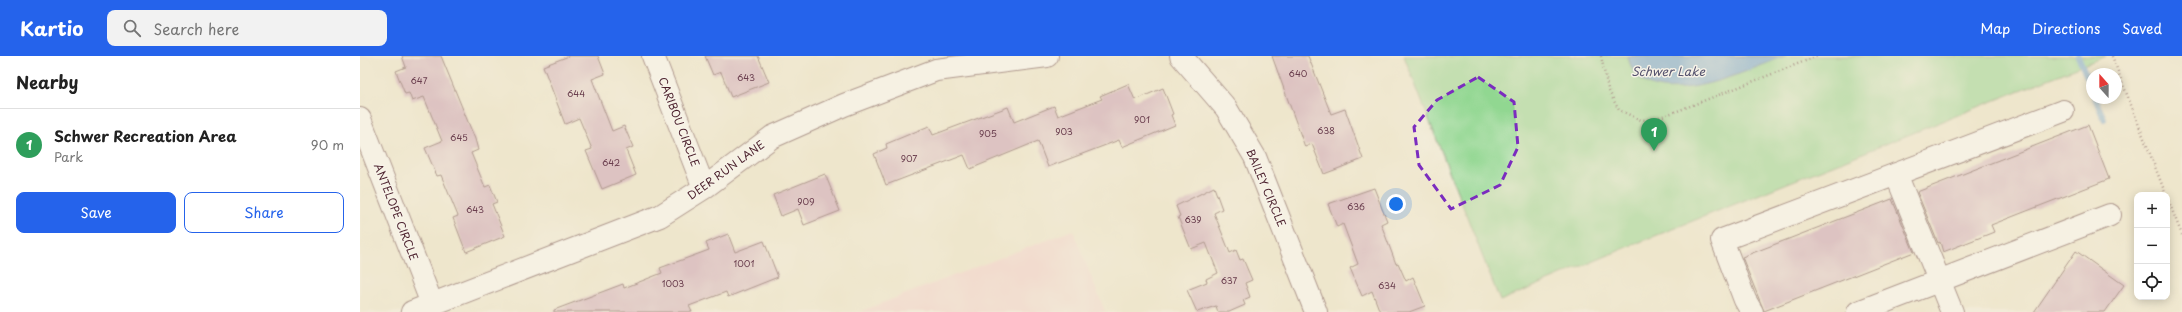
<!DOCTYPE html>
<meta charset="utf-8">
<style>
:root{--surface:#fff;--page:#f2f2f2;--text:#222;--muted:#767676;--line:#e0e0e0;--accent:#2563eb}
body{margin:0;font-family:"Playpen Sans",sans-serif;background:var(--page);color:var(--text)}
.controls{position:absolute;right:12px;bottom:12px;display:grid;overflow:hidden;border-radius:8px;box-shadow:0 2px 10px #0003}
.controls button{width:36px;height:36px;display:grid;place-items:center;padding:0;border:0;border-bottom:1px solid var(--line);background:var(--surface);color:var(--text);font:20px sans-serif}
.compass{position:absolute;left:1726px;top:12px;width:36px;height:36px;border-radius:50%;background:var(--surface);box-shadow:0 2px 10px #0003;rotate:339deg}
.you{position:absolute;left:1036px;top:148px;width:14px;height:14px;margin:-10px;border:3px solid #fff;border-radius:50%;background:#1a73e8;box-shadow:0 0 0 6px #1a73e833}
.badge{display:grid;place-items:center;width:26px;height:26px;border-radius:50%;background:var(--accent);color:#fff;font-size:13px;font-weight:700}
.pin{position:absolute;translate:-50% -33px;filter:drop-shadow(0 1px 2px #0008)}
.pin::after{content:'';position:absolute;top:21px;width:14px;height:12px;background:inherit;clip-path:polygon(0 0,100% 0,50% 100%)}
.list{margin:0;padding:0;list-style:none}
h2{display:flex;justify-content:space-between;align-items:center;height:52px;margin:0;padding:0 16px;font-size:17px}
h2 small{font-size:13px;font-weight:400;color:var(--muted)}
.list li{display:grid;grid-template-columns:26px 1fr auto;gap:12px;align-items:center;box-sizing:border-box;height:72px;padding:0 16px;border-top:1px solid var(--line)}
.list b{display:block;font-size:15px;white-space:nowrap}
.list p{margin:0;font-size:13px;white-space:nowrap;color:var(--muted)}
.list em{font-size:13px;font-style:normal;color:var(--muted)}
.actions{display:flex;gap:8px;padding:12px 16px}
.actions a{flex:1;padding:9px 0;border:1px solid var(--accent);border-radius:8px;text-align:center;font-size:14px;color:var(--accent)}
.actions .main{background:var(--accent);color:#fff}
.icon{flex:none;width:22px;height:22px;fill:none;stroke:currentColor;stroke-width:2;stroke-linecap:round;stroke-linejoin:round}
.map{position:relative;flex:none;width:1822px;height:256px;overflow:hidden}
header{display:flex;align-items:center;gap:24px;box-sizing:border-box;height:56px;padding:0 20px;background:var(--accent);color:#fff}
header strong{font-size:19px}
nav{display:flex;gap:22px;margin-inline-start:auto;font-size:14px}
.search{width:280px;height:36px;background:var(--page);display:flex;align-items:center;gap:10px;box-sizing:border-box;padding:0 14px;border-radius:8px;color:var(--muted);font-size:15px}
main{display:flex}
aside{flex:1;background:var(--surface)}
.map>svg:first-child{display:block}
.built{fill:#f7cfd0}
.green{fill:#91d791;stroke:#6e7b5e}
.water{fill:#639ed3;stroke:#565e7f}
.lines{fill:none;stroke-linecap:round;stroke-linejoin:round}
.stream{stroke:#639ed3;stroke-width:6}
.building{fill:#c899b5}
.minor-casing{stroke:#633d43;stroke-width:24}
.path{stroke:#633d43;stroke-width:2.5;stroke-dasharray:1 3;stroke-linecap:butt}
.minor{stroke:#fff;stroke-width:22}
.marked{fill:none;stroke:#7b2cbf;stroke-width:3;stroke-dasharray:8 5;stroke-linejoin:round}
.labels{text-anchor:middle;stroke-width:3;stroke-linejoin:round;paint-order:stroke}
.number-label{font-size:9px;fill:#6a3e4e}
.street-label{font-size:11px;fill:#4a1f2b;stroke:#f7f3e8}
.water-label{font-size:12px;font-style:italic;fill:#54526e;stroke:#f7f3e8}
</style>
<header>
<strong>Kartio</strong>
<div class="search"><svg class="icon" aria-label="search" viewBox="0 0 24 24"><circle cx="10" cy="10" r="6"/><path d="M15 15l6 6"/></svg>Search here</div>
<nav><a>Map</a><a>Directions</a><a>Saved</a></nav>
</header>
<main>
<aside>
<h2>Nearby<small></small></h2>
<ul class="list">
<li><span class="badge" style="background:#2e9e5b">1</span><div><b>Schwer Recreation Area</b><p>Park</p></div><em>90 m</em></li>
</ul>
<div class="actions"><a class="main">Save</a><a>Share</a></div>
</aside>
<div class="map">
<svg width="1822" height="256" viewBox="0 0 1822 256">
<rect width="100%" height="100%" fill="#f7f3e8"/>
<filter id="ink" filterUnits="userSpaceOnUse"><feTurbulence type="fractalNoise" baseFrequency=".025" numOctaves="2"/><feDisplacementMap in="SourceGraphic" scale="8" xChannelSelector="R" yChannelSelector="G"/><feConvolveMatrix kernelMatrix="1 2 1 2 8 2 1 2 1" color-interpolation-filters="sRGB"/></filter>
<filter id="wash" filterUnits="userSpaceOnUse"><feTurbulence type="fractalNoise" baseFrequency=".012" numOctaves="4" result="noise"/><feDisplacementMap in="SourceGraphic" scale="16" xChannelSelector="R" yChannelSelector="G"/><feGaussianBlur stdDeviation="0.9" result="paint"/><feColorMatrix in="noise" values="0 0 0 0 0 0 0 0 0 0 0 0 0 0 0 0 0 1.4 0 .05"/><feComposite in="paint" operator="in"/></filter>
<g filter="url(#wash)">
<rect width="100%" height="100%" fill="#eee6cc"/>
<!-- built -->
<path class="built" d="M 713,174 L 745,256 L 499,256 Z"/>
<!-- green -->
<path class="green" d="M 1044,0 L 1746,0 L 1270,190 L 1140,245 Z"/>
<!-- water -->
<path class="water" d="M 1268,0 L 1425,0 C 1388,14 1280,66 1268,0 Z"/>
<g class="lines">
<!-- stream -->
<path class="stream" d="M 1718,0 L 1732,33
M 1735,42 L 1744,63"/>
</g>
<g id="blocks">
<!-- building -->
<path class="building" d="M 42,0 L 81,0 L 115,83 L 118,94 L 111,97 L 125,131 L 130,129 L 137,146 L 132,148 L 145,180 L 106,196 L 93,162 L 98,160 L 81,119 L 77,120 L 65,92 L 82,85 L 64,41 L 52,45 L 49,37 L 45,38 L 36,15 L 46,11 Z
M 209,0 L 238,0 L 245,18 L 232,23 L 252,75 L 264,70 L 273,91 L 266,94 L 276,119 L 242,133 L 226,95 L 232,93 L 219,62 L 205,68 L 183,10 Z
M 345,0 L 398,0 L 409,26 L 371,41 L 361,16 L 353,19 Z
M 912,0 L 948,0 L 971,58 L 985,53 L 1003,103 L 964,118 L 952,88 L 945,91 Z
M 768,28 L 775,44 L 803,32 L 813,58 L 811,59 L 815,69 L 762,91 L 759,84 L 688,111 L 678,85 L 610,113 L 604,99 L 526,129 L 514,98 L 527,92 L 526,88 L 569,70 L 573,79 L 648,51 L 654,66 L 694,50 L 698,60 L 742,43 L 740,40 Z
M 1728,69 L 1749,123 L 1631,169 L 1634,176 L 1583,196 L 1580,186 L 1578,187 L 1557,136 Z
M 465,118 L 480,155 L 444,169 L 438,153 L 421,160 L 413,139 Z
M 854,131 L 862,153 L 854,157 L 870,197 L 876,194 L 880,204 L 883,203 L 892,224 L 885,227 L 890,241 L 883,244 L 885,249 L 869,256 L 858,256 L 856,250 L 837,256 L 827,234 L 847,226 L 846,223 L 858,217 L 846,187 L 831,193 L 818,161 L 820,160 L 816,150 Z
M 1014,132 L 1027,165 L 1021,168 L 1036,208 L 1038,207 L 1046,225 L 1053,221 L 1065,250 L 1049,256 L 1020,256 L 1012,235 L 1002,240 L 990,212 L 998,208 L 983,168 L 977,171 L 968,148 Z
M 1532,143 L 1554,196 L 1404,255 L 1382,201 Z
M 368,178 L 375,196 L 404,185 L 418,221 L 368,241 L 366,236 L 329,250 L 332,256 L 194,256 L 194,254 L 263,228 L 264,232 L 302,217 L 300,212 L 349,194 L 346,187 Z
M 1716,195 L 1764,229 L 1745,256 L 1674,256 Z"/>
</g>
</g>
<g filter="url(#ink)">
<use href="#blocks" fill-opacity="0" stroke="#633d43" stroke-width="1"/>
<g class="lines">
<!-- minor casing -->
<g class="minor-casing">
<path id="minor" d="M 293,0 L 344,132
M 821,0 L 866,52 L 895,101 L 956,256
M 0,63 L 72,248
M 1536,118 L 1592,256
M 52,256 L 300,160 L 344,132 L 412,81 L 484,49 L 576,14 L 687,0
M 1392,256 L 1385,244 L 1362,184 L 1703,55
M 1498,256 L 1750,159"/>
</g>
<!-- path -->
<path class="path" d="M 1241,0 L 1248,33 L 1254,45 L 1259,54 L 1281,64 L 1294,63 L 1320,54 L 1458,0
M 1752,0 L 1806,139
M 1807,141 L 1822,179"/>
<!-- minor -->
<use href="#minor" class="minor"/>
</g>
</g>
<!-- marked area -->
<path d="M0 0H1822V256H0ZM 1118,21 L 1154,46 L 1158,91 L 1140,129 L 1091,153 L 1059,109 L 1054,71 L 1077,44 Z" fill="#eee6cc" fill-opacity=".55" fill-rule="evenodd"/>
<path class="marked" d="M 1118,21 L 1154,46 L 1158,91 L 1140,129 L 1091,153 L 1059,109 L 1054,71 L 1077,44 Z"/>
<g class="labels">
<!-- number labels -->
<g class="number-label">
<text x="938" y="21">640</text>
<text x="386" y="25">643</text>
<text x="59" y="28">647</text>
<text x="216" y="41">644</text>
<text x="782" y="67">901</text>
<text x="966" y="78">638</text>
<text x="704" y="79">903</text>
<text x="628" y="81">905</text>
<text x="99" y="85">645</text>
<text x="549" y="106">907</text>
<text x="251" y="110">642</text>
<text x="446" y="149">909</text>
<text x="996" y="154">636</text>
<text x="115" y="157">643</text>
<text x="833" y="167">639</text>
<text x="384" y="211">1001</text>
<text x="869" y="228">637</text>
<text x="313" y="231">1003</text>
<text x="1027" y="233">634</text>
</g>
<!-- street labels -->
<g class="street-label">
<text transform="translate(319 66) rotate(69)" y="4">CARIBOU CIRCLE</text>
<text transform="translate(366 114) rotate(-36)" y="4">DEER RUN LANE</text>
<text transform="translate(906 132) rotate(67)" y="4">BAILEY CIRCLE</text>
<text transform="translate(36 156) rotate(69)" y="4">ANTELOPE CIRCLE</text>
</g>
<!-- water labels -->
<g class="water-label">
<text x="1308" y="20">Schwer Lake</text>
</g>
</g>
</svg>
<div class="controls">
<button>+</button>
<button>−</button>
<button><svg class="icon" aria-label="locate" viewBox="0 0 24 24"><circle cx="12" cy="12" r="6"/><path d="M12 2v4M12 18v4M2 12h4M18 12h4"/></svg></button>
</div>
<svg class="compass" viewBox="-18 -18 36 36"><path d="M0-13l5 13h-10z" fill="#e53935"/><path d="M0 13l5-13h-10z" fill="#767676"/></svg>
<div class="you"></div>
<div class="pin badge" style="left:1294px;top:95px;background:#2e9e5b">1</div>
</div>
</main>
